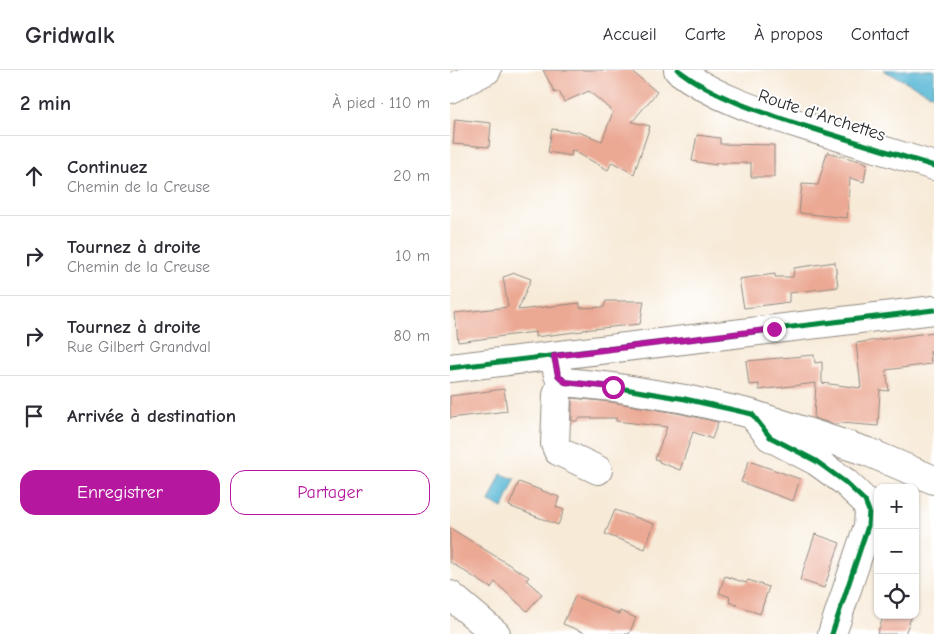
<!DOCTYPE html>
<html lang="fr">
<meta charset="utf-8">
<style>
:root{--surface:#fff;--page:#f2f2f3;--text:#2b2b33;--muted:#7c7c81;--line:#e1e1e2;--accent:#b5179e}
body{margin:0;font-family:"Comic Neue",sans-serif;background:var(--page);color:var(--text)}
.controls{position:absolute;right:15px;bottom:15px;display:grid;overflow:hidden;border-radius:10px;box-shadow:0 1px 4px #0004}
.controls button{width:45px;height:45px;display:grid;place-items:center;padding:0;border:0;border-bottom:1px solid var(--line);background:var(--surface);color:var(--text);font:25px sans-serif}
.stop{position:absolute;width:15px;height:15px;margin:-11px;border:4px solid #b5179e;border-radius:50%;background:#fff}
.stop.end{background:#b5179e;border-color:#fff;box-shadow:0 1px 5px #0008}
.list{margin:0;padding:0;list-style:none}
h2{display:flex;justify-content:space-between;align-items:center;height:65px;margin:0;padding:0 20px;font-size:21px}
h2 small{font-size:16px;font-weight:400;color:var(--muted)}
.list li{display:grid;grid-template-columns:32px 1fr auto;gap:15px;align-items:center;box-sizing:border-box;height:80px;padding:0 20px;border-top:1px solid var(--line)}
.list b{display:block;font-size:19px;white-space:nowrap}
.list p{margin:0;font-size:16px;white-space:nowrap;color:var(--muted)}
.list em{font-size:16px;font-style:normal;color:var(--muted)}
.actions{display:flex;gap:10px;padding:15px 20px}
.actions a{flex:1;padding:11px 0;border:1px solid var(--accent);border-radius:15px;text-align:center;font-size:18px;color:var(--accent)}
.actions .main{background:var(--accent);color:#fff}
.icon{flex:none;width:28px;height:28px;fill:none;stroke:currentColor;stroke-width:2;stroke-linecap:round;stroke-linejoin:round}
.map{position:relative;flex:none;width:484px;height:564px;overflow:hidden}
header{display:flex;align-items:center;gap:30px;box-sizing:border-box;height:70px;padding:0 25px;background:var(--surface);border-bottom:1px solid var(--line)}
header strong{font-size:24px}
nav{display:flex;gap:28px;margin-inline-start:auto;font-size:18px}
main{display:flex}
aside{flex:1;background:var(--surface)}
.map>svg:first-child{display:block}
.water{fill:#56b7d5;stroke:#407180}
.building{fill:#eba893}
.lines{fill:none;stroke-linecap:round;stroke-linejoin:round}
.minor-casing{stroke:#918a81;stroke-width:30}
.minor{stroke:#fff;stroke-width:28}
.cycleway-casing{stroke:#fff;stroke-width:8}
.cycleway{stroke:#00873e;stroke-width:5}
.route{stroke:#b5179e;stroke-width:6}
.labels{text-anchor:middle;stroke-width:4;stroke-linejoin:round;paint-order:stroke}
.street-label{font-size:18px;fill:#2b2b2b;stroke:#fff}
</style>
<header>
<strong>Gridwalk</strong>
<nav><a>Accueil</a><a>Carte</a><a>À propos</a><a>Contact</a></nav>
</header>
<main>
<aside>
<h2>2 min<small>À pied · 110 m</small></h2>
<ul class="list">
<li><svg class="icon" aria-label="ahead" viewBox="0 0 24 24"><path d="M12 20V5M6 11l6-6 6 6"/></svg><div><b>Continuez</b><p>Chemin de la Creuse</p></div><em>20 m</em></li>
<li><svg class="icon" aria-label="right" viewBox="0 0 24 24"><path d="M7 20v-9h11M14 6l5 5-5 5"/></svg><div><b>Tournez à droite</b><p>Chemin de la Creuse</p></div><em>10 m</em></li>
<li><svg class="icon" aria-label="right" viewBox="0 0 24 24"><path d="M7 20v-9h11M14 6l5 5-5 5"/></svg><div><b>Tournez à droite</b><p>Rue Gilbert Grandval</p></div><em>80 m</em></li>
<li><svg class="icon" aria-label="arrive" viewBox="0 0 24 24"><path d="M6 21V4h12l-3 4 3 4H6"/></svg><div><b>Arrivée à destination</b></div></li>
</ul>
<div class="actions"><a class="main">Enregistrer</a><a>Partager</a></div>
</aside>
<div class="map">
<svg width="484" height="564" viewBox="0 0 484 564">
<rect width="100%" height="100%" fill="#fff"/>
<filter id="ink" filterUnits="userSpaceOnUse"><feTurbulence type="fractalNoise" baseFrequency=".02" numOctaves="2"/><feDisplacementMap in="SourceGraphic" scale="10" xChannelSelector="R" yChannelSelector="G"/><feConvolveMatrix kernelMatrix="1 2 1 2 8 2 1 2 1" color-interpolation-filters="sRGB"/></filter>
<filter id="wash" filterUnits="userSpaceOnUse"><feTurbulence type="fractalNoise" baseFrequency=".0096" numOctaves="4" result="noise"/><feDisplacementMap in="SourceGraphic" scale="20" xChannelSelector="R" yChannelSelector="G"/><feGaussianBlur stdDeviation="1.12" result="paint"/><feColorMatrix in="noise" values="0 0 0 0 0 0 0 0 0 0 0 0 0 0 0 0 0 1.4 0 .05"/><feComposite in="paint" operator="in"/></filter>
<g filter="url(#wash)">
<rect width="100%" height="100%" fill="#f7ead7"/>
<!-- water -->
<path class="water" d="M 433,0 L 484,0 L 484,26 Z
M 51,404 L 65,409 L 53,438 L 39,432 Z"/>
<g id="blocks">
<!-- building -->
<path class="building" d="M 93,0 L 180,0 L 207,22 L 182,52 L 200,56 L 184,104 L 162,92 L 158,100 L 122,80 L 121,86 L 98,82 L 102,59 L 128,62 L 152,71 L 163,42 L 139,21 L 114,32 L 109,21 L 105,23 Z
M 5,49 L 41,53 L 39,77 L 3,74 Z
M 247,65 L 270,68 L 270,74 L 324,75 L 324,107 L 301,107 L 301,93 L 266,93 L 266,95 L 242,91 Z
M 377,82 L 417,93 L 414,112 L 400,108 L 397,148 L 349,143 L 352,114 L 368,115 Z
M 385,192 L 388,217 L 339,223 L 339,232 L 294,238 L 289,209 L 325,204 L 325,207 L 343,207 L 344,198 Z
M 65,203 L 81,209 L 68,240 L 130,233 L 130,238 L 154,237 L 156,231 L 194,231 L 190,254 L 133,260 L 133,261 L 85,267 L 85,262 L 8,272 L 5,243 L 58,237 L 53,207 Z
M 484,262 L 484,280 L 480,281 L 481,294 L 436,300 L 439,321 L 430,320 L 428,356 L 391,353 L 390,354 L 383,354 L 364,348 L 366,313 L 309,320 L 309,314 L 299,315 L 296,291 L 364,285 L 365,293 L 372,292 L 372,313 L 411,318 L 406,273 Z
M 54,319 L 57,341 L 0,348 L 0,326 Z
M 122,328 L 161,332 L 232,344 L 268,352 L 262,369 L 243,362 L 230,400 L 209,392 L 209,390 L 205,389 L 217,357 L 166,351 L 166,348 L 130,348 L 127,351 L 122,351 Z
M 299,391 L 350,409 L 343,431 L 291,412 Z
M 69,412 L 109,427 L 106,437 L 114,440 L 108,455 L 59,436 Z
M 165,440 L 204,454 L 195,479 L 155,464 Z
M 0,458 L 79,507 L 76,510 L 92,524 L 77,541 L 45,512 L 41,518 L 0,492 Z
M 365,464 L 390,473 L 374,518 L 350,510 Z
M 275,506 L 296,513 L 298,510 L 319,517 L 310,544 L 279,532 L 280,527 L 269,523 Z
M 125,526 L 169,544 L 170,541 L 186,548 L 179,564 L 138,564 L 113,554 Z
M 434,545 L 462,545 L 455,564 L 427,564 Z"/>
</g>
</g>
<g filter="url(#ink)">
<use href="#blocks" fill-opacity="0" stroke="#918a81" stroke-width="1"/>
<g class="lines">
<!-- minor casing -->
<g class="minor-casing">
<path id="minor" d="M 228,0 C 267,30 320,45 367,60 C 406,72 445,84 484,96
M 0,19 L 37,0
M 104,286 L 108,305 L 115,312 L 163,317 L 235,329 L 302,344 L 320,367 L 366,391 L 395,412 L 415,431 L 419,441 L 418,456 L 382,564
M 0,298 L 484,240
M 112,309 L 107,325 L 105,374 L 108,381 L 148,400
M 302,344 L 418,382 L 484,410
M 0,525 L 46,564"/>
</g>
<!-- minor -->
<use href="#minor" class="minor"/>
<!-- cycleway casing -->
<g class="cycleway-casing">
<path id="cycleway" d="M 228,0 C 267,30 320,45 367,60 C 406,72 445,84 484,96
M 104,286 L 108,305 L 115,312 L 163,317 L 235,329 L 302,344 L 320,367 L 366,391 L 395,412 L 415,431 L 419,441 L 418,456 L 382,564
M 0,298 L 484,240"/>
</g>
<!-- cycleway -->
<use href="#cycleway" class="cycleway"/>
</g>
</g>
<g class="lines" filter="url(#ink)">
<!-- route -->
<path class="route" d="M 163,317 L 115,312 L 108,305 L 104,286 L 324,259"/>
</g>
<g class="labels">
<!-- street labels -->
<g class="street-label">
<text transform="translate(372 45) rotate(18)" y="6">Route d'Archettes</text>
</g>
</g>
</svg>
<div class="controls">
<button>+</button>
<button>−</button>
<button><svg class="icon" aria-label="locate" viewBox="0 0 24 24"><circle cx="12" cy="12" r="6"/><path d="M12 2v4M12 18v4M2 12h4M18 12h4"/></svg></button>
</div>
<div class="stop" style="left:163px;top:317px"></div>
<div class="stop end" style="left:324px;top:259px"></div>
</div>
</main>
